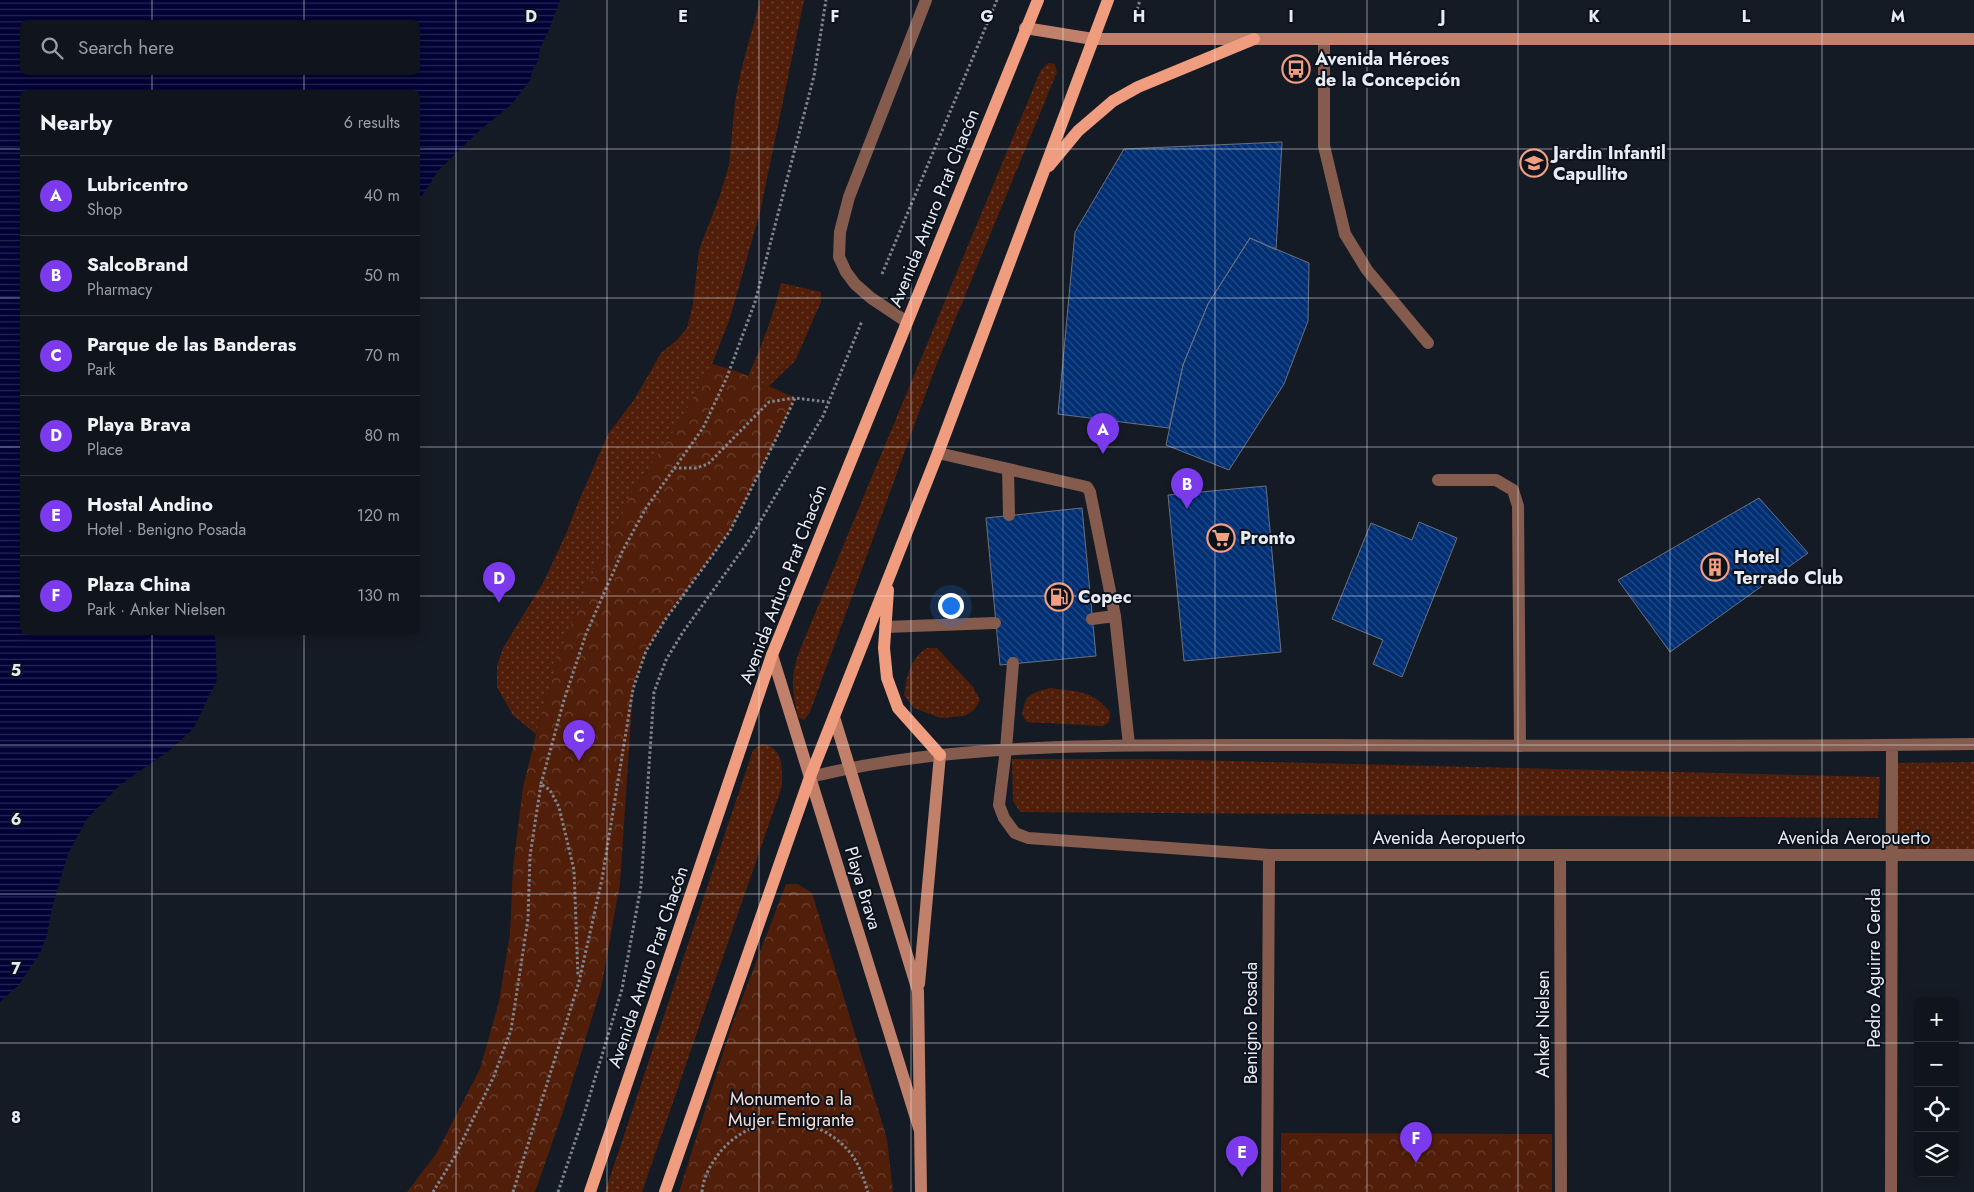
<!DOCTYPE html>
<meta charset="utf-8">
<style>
:root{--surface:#10141c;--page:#191d25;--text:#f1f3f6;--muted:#9c9ea3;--line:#30333b;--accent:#7c3aed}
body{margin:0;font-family:Jost,sans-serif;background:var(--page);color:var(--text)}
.controls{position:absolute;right:15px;bottom:15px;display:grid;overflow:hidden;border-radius:8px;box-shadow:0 2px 12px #0003}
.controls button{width:45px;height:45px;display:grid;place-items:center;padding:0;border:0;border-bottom:1px solid var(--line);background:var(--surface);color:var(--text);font:25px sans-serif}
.you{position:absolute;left:950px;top:605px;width:18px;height:18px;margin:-12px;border:4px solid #fff;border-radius:50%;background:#1a73e8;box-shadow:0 0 0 8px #1a73e833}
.badge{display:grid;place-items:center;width:32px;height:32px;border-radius:50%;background:var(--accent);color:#fff;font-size:16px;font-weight:700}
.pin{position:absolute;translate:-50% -41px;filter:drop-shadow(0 1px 2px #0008)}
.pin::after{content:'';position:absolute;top:26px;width:18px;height:15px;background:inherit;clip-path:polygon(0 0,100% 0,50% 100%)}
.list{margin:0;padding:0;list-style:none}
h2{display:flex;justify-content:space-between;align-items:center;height:65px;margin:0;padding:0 20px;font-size:21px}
h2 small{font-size:16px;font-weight:400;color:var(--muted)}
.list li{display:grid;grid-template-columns:32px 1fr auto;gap:15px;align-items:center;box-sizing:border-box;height:80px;padding:0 20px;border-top:1px solid var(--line)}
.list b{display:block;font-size:19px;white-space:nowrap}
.list p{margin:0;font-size:16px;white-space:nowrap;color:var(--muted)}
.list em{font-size:16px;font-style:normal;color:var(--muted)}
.icon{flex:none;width:28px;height:28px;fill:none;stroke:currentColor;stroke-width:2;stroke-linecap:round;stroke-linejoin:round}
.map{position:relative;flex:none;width:1974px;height:1192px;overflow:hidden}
.search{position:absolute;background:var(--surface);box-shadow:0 2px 12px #0003;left:20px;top:20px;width:400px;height:55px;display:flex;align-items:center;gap:12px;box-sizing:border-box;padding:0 18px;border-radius:8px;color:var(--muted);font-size:19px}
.panel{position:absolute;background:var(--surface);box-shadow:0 2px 12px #0003;left:20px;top:90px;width:400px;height:545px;border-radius:8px}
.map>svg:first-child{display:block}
.grass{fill:url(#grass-dots)}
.park{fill:url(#park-crowns)}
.water{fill:url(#water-rules);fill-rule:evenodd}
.building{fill:url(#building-back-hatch);stroke:#68707d}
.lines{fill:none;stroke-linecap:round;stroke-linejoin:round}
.path{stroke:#7f848d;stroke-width:3;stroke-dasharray:2.5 2.5;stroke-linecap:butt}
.lane{stroke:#845b4d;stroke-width:12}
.street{stroke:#845b4d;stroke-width:12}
.secondary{stroke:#c18069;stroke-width:12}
.primary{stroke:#f09c7e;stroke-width:12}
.grid{fill:none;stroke:#e7ebf3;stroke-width:1;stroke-opacity:0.55}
.labels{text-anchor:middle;stroke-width:4;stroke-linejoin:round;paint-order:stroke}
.poi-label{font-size:18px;font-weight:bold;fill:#e7ebf3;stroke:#0c121b;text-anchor:start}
.street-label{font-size:18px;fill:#e7ebf3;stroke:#0c121b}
.park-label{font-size:18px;fill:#f6dcd3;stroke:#0c121b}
.grid-label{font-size:16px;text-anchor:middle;font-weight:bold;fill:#e7ebf3;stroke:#0c121b;stroke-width:4;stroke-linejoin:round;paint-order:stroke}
</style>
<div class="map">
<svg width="1974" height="1192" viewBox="0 0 1974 1192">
<defs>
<pattern id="grass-dots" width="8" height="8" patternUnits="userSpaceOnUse" patternTransform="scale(1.25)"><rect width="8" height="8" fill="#511e0a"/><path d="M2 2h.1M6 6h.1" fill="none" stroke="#6a3f2e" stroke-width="1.8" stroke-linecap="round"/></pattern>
<pattern id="park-crowns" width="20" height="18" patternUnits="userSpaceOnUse" patternTransform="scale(1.25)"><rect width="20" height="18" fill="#511e0a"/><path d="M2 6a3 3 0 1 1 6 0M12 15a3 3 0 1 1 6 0" fill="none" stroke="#6a3f2e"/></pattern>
<pattern id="water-rules" width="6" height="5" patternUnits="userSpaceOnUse" patternTransform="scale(1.25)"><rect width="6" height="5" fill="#000236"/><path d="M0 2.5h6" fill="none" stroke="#252754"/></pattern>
<pattern id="building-back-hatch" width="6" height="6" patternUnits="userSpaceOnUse" patternTransform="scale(1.25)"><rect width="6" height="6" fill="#002e73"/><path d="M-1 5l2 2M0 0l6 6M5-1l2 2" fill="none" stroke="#254c87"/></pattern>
</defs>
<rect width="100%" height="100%" fill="#151b25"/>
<!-- grass -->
<path class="grass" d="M 760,0 L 804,0 L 760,212 L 730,318 L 712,364 L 678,425 L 631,494 L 593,573 L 564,643 L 543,707 L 536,734 L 513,715 L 497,687 L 497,666 L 503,648 L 543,583 L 566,534 L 578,503 L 608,434 L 634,400 L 661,353 L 677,340 L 687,328 L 693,304 L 699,250 L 719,198 L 729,165 L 735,101 L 741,71 Z
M 1048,63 L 1055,64 L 1057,72 L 934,371 L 810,712 L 804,720 L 798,717 C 792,689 790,679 799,652 L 1041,70 Z
M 781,283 L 821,292 L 821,302 L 795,361 L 722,431 C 745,383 769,336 781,283 Z
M 927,648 L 937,648 L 973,687 L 980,700 L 974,710 L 964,716 L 941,718 L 914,708 L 904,695 C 907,675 910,659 927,648 Z
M 1050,688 C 1077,692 1091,689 1110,712 L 1109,722 L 1103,726 L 1027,722 L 1022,714 C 1026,694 1031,693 1050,688 Z
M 762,744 C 784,747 782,768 782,786 L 642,1192 L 605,1192 L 753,750 Z
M 1012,759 L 1149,759 L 1880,777 L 1878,818 L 1020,812 L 1013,801 Z
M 1974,762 L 1974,851 L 1892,855 L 1894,763 Z"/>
<!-- park -->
<path class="park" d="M 712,364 L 739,372 L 795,398 L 776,439 L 730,531 L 665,620 L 646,651 L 633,688 L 620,884 L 601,988 L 564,1109 L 535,1192 L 407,1192 L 436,1154 L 480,1069 L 499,1002 L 510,934 L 513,868 L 523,787 L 543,707 L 564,643 L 593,573 L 631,494 L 678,425 Z
M 786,884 L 798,884 L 812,893 L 887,1139 L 893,1192 L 679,1192 L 732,1025 Z
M 1281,1133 L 1552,1134 L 1552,1192 L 1281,1192 Z"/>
<!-- water -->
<path class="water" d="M 0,0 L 560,0 L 549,30 L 540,48 L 538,61 L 533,69 L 530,80 L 513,103 L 479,131 L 438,171 L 418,202 L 418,92 L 22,92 L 22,632 L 215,633 L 217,680 L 193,729 L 170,750 L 120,785 L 87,819 L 68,854 L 52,908 L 47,935 L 40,953 L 19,985 L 0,1002 ZM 22,22 L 418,22 L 418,72 L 22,72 Z"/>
<!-- building -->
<path class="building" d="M 1282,142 L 1276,250 L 1250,238 L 1208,304 L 1183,365 L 1169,428 L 1058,414 L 1075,232 L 1124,149 Z
M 1250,238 L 1309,263 L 1308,321 L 1284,384 L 1229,470 L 1166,445 L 1183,365 L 1208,304 Z
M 1266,486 L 1281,652 L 1184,661 L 1168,495 Z
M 1759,498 L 1808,553 L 1670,652 L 1618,580 Z
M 1082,508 L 1096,656 L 1000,665 L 986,518 Z
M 1419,522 L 1457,538 L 1402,677 L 1373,664 L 1383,640 L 1332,619 L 1371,523 L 1412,540 Z"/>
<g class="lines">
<!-- path -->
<path class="path" d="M 1136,14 L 1140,0
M 882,274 L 997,0
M 674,468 L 696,468 L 708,464 L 769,402 L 794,398
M 541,784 L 564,700 L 586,634 L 623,550 L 646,508 L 703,428 L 727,377 L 755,302 L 814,76 L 826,0
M 433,1192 L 455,1156 L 494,1076 L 511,1030 L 528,919 L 530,856 L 541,784 L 550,790 L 559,807 L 574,870 L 578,976
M 513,1192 L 579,982 L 602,879 L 633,689 L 646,651 L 665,620 L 730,531 L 776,439 L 795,398 L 828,402
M 558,1192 L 583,1118 L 622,989 L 641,886 L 654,692 L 666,660 L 683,632 L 748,542 L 823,416 L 862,321
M 702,1192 C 703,1177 712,1162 721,1151 C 753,1113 812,1112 846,1148 C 858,1160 863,1176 868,1192"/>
<!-- lane -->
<path class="lane" d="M 1324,39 L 1324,146 L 1345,234 L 1367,270 L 1428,343
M 907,322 L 871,298 L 855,284 L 846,272 L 839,257 L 840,232 L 849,197 L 926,0
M 938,453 L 1087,487 L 1090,492 L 1115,616 L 1129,745
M 1008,469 L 1009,515
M 1438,480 L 1496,480 L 1513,490 L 1518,506 L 1520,746
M 1092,619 L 1115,616
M 885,627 L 995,623
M 1006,749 L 1013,663"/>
<!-- street -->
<path class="street" d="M 1006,749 L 999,805 L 1004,818 L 1015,833 L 1028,838 L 1269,855 L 1974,855
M 810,777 C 892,757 976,750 1060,747 C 1148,744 1236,745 1324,745 C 1540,746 1757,747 1974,744
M 1560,855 L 1561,1192
M 1267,1192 L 1269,855
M 1891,1192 L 1892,745"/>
<!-- secondary -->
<path class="secondary" d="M 1025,28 L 1093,39 L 1974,39
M 772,655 L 920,1131
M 834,717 L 918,991 L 921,1192
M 919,984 L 940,755"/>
<!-- primary -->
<path class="primary" d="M 1049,166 L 1078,131 L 1113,101 L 1138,87 L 1254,39
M 888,590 L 884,648 L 887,678 L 898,708 L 940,755
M 590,1192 L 772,655 L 1038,0
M 665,1192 L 810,777 L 938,453 L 1108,0"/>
</g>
<!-- grid -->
<path class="grid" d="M 152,0 L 152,22M 304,0 L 304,22M 456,0 L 456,1192M 607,0 L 607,1192M 759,0 L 759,1192M 911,0 L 911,1192M 1063,0 L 1063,1192M 1215,0 L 1215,1192M 1367,0 L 1367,1192M 1518,0 L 1518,1192M 1670,0 L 1670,1192M 1822,0 L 1822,1192M 152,72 L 152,92M 304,72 L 304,92M 0,149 L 22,149M 418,149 L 1974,149M 0,298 L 22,298M 418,298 L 1974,298M 0,447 L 22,447M 418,447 L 1974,447M 0,596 L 22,596M 418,596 L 1974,596M 152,632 L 152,1192M 304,632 L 304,1192M 0,745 L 1974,745M 0,894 L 1974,894M 0,1043 L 1918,1043M 1955,1043 L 1974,1043"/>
<!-- icons -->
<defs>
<g id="bus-ring" transform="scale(1.4375)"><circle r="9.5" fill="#0c121b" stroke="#f39f82" stroke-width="1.5"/><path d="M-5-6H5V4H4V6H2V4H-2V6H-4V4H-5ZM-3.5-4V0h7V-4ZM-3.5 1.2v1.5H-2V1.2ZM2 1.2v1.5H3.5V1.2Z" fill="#f39f82"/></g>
<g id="school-ring" transform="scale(1.4375)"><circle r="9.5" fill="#0c121b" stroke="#f39f82" stroke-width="1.5"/><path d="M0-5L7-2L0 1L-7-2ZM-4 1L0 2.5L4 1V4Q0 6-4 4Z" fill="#f39f82"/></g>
<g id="supermarket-ring" transform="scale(1.4375)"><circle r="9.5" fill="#0c121b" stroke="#f39f82" stroke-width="1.5"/><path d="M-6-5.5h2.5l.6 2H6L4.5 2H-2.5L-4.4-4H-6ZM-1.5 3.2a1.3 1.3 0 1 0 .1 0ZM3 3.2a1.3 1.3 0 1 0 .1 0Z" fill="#f39f82"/></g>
<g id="building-ring" transform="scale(1.4375)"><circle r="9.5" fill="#0c121b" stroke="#f39f82" stroke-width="1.5"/><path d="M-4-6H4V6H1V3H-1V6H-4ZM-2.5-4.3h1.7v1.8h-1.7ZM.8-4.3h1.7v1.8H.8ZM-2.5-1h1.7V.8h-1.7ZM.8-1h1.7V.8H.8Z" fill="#f39f82"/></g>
<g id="fuel-ring" transform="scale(1.4375)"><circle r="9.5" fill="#0c121b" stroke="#f39f82" stroke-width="1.5"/><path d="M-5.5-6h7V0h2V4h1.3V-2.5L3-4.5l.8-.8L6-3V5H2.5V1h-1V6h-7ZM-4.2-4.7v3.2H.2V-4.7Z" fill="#f39f82"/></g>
</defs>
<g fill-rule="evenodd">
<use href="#bus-ring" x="1296" y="69"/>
<use href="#school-ring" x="1534" y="163"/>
<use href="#supermarket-ring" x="1221" y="538"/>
<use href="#building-ring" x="1715" y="567"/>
<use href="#fuel-ring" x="1059" y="597"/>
</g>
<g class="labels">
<!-- poi labels -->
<g class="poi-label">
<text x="1315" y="65">Avenida Héroes<tspan x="1315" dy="21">de la Concepción</tspan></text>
<text x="1553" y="159">Jardin Infantil<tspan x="1553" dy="21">Capullito</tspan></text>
<text x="1240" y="544">Pronto</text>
<text x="1734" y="563">Hotel<tspan x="1734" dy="21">Terrado Club</tspan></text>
<text x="1078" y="603">Copec</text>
</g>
<!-- street labels -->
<g class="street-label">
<text transform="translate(934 208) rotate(-68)" y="6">Avenida Arturo Prat Chacón</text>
<text transform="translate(783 584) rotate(-69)" y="6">Avenida Arturo Prat Chacón</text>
<text x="1449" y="844">Avenida Aeropuerto</text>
<text x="1854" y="844">Avenida Aeropuerto</text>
<text transform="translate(863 888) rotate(73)" y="6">Playa Brava</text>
<text transform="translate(648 967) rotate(-71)" y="6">Avenida Arturo Prat Chacón</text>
<text transform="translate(1874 968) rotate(-90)" y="6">Pedro Aguirre Cerda</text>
<text transform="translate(1251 1023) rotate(-90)" y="6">Benigno Posada</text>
<text transform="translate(1543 1024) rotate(-90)" y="6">Anker Nielsen</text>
</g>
<!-- park labels -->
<g class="park-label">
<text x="791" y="1105">Monumento a la<tspan x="791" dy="21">Mujer Emigrante</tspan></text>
</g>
</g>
<g class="grid-label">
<text x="531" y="22">D</text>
<text x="683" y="22">E</text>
<text x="835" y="22">F</text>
<text x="987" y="22">G</text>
<text x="1139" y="22">H</text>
<text x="1291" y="22">I</text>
<text x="1443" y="22">J</text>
<text x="1594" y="22">K</text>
<text x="1746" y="22">L</text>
<text x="1898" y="22">M</text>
<text x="16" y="676">5</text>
<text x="16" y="825">6</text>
<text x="16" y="974">7</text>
<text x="16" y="1123">8</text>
</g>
</svg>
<div class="controls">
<button>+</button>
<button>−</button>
<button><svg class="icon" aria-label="locate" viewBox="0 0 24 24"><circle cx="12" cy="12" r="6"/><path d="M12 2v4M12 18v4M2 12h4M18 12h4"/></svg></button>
<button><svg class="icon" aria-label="layers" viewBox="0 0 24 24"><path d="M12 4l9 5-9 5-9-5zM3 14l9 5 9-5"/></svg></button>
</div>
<div class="you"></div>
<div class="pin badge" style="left:1103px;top:454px">A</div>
<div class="pin badge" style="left:1187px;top:509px">B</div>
<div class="pin badge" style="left:579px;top:761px">C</div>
<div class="pin badge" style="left:499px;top:603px">D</div>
<div class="pin badge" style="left:1242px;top:1177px">E</div>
<div class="pin badge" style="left:1416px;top:1163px">F</div>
<div class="search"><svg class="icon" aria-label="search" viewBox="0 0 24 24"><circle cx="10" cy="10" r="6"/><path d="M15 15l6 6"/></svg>Search here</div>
<section class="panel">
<h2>Nearby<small>6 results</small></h2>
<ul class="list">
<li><span class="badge">A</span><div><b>Lubricentro</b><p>Shop</p></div><em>40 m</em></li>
<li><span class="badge">B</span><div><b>SalcoBrand</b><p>Pharmacy</p></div><em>50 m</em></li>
<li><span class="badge">C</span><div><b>Parque de las Banderas</b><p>Park</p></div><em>70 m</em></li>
<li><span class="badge">D</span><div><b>Playa Brava</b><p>Place</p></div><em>80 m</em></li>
<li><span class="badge">E</span><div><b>Hostal Andino</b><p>Hotel · Benigno Posada</p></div><em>120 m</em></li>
<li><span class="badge">F</span><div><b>Plaza China</b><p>Park · Anker Nielsen</p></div><em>130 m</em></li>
</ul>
</section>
</div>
